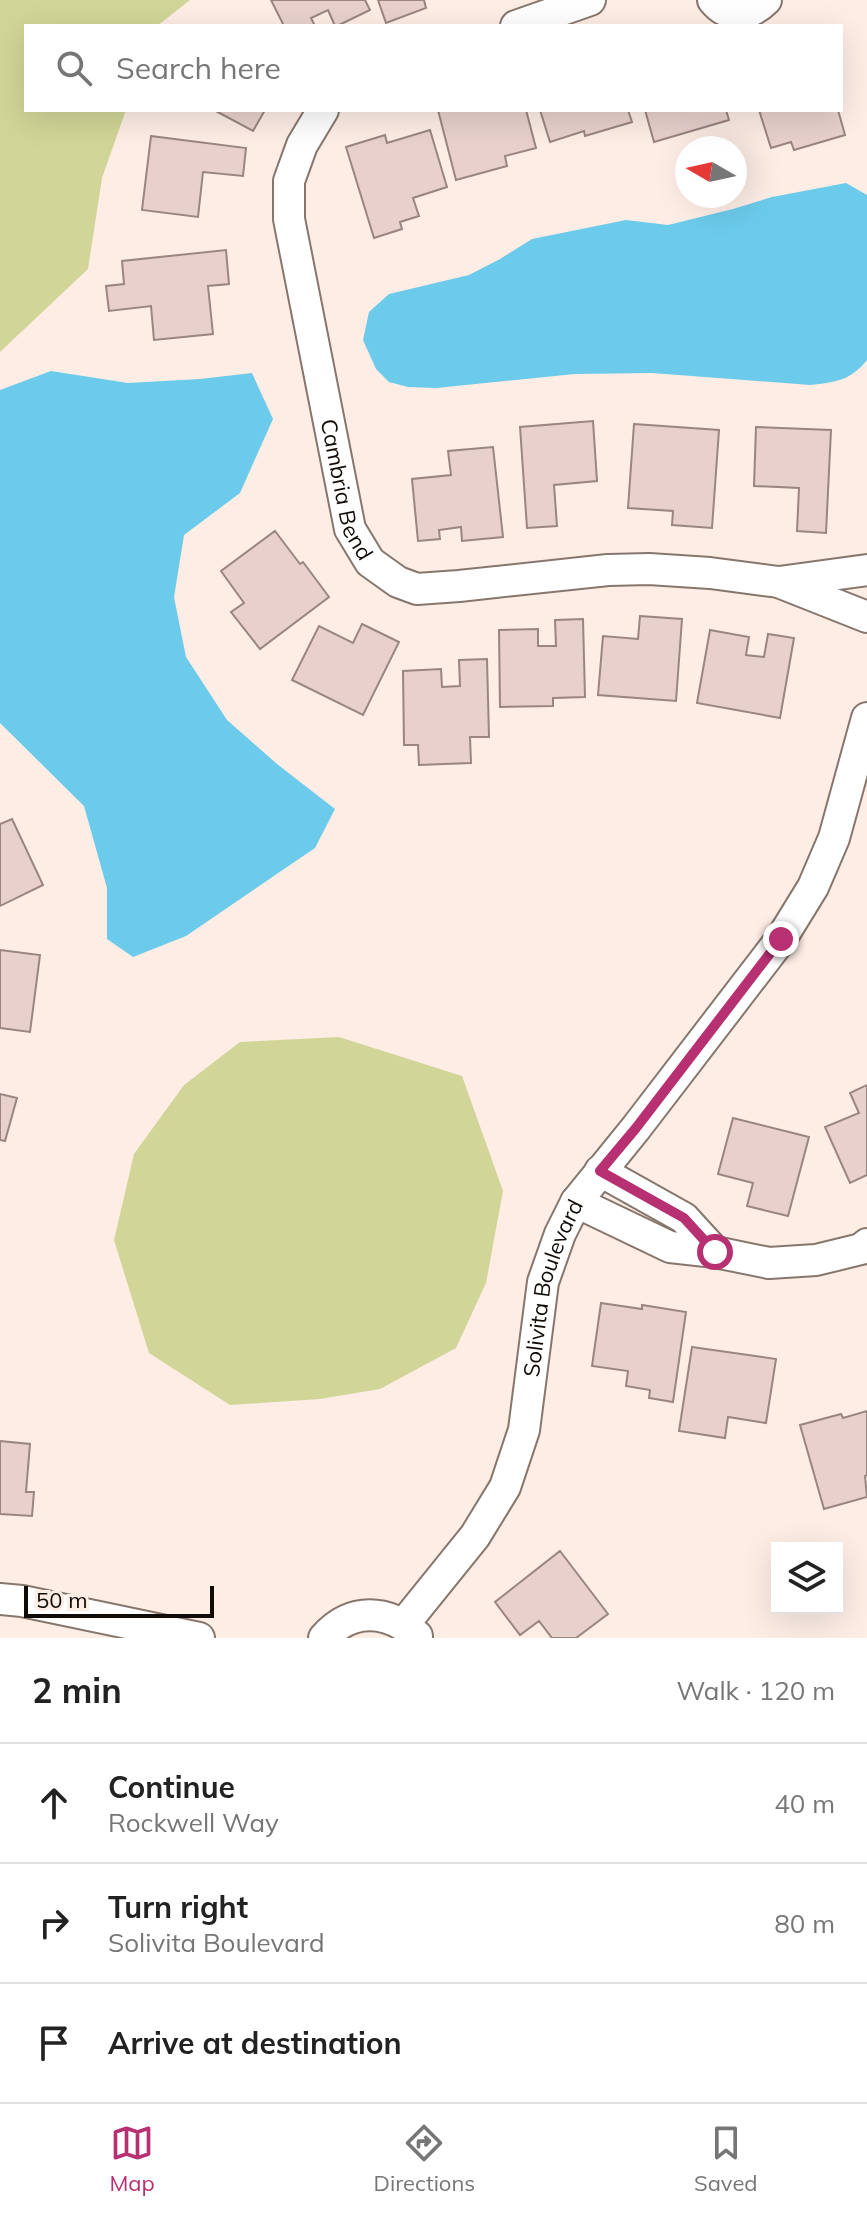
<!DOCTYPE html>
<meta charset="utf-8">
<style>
:root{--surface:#fff;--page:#f6f6f6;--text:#222;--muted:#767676;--line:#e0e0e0;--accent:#b73072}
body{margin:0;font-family:Mulish,sans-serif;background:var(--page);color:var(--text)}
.controls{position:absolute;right:24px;bottom:24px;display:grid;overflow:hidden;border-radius:0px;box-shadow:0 8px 32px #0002}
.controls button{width:72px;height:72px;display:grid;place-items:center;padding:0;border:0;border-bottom:2px solid var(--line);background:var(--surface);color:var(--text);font:40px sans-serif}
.compass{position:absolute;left:675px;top:136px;width:72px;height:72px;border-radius:50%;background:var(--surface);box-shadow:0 8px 32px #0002;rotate:279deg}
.scale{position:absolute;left:24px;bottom:20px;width:190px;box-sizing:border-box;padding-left:8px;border:4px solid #110b07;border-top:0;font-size:22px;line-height:28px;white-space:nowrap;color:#110b07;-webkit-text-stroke:6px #fdede5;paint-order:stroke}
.stop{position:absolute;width:24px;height:24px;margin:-18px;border:6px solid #b73072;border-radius:50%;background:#fff}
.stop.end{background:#b73072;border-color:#fff;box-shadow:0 2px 8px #0008}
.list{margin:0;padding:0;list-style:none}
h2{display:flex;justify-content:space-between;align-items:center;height:104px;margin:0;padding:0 32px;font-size:34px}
h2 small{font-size:26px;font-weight:400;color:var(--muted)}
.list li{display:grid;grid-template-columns:52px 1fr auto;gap:24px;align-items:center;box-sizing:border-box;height:120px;padding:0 32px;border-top:2px solid var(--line)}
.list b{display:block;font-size:30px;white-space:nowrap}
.list p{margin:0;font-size:26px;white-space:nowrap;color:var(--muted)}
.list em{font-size:26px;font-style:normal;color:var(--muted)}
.icon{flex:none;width:44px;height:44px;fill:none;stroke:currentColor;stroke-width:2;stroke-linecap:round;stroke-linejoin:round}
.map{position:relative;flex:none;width:867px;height:1638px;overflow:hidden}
.search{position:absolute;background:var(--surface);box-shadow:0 8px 32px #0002;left:24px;right:24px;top:24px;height:88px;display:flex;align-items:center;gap:20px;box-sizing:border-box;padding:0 28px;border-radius:0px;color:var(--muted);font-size:30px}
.sheet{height:464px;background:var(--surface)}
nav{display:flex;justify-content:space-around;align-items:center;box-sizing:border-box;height:112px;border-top:2px solid var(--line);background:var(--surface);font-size:22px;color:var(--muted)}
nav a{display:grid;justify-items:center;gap:4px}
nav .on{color:var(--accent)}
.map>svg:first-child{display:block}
.green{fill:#d1d597}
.water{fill:#6ccaea}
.building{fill:#e8d1cd;stroke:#9a8581;stroke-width:2}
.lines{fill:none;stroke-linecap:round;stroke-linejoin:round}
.minor-casing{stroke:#87766c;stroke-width:34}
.minor{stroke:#fff;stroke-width:30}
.route{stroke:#b73072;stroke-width:10}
.labels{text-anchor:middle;stroke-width:6;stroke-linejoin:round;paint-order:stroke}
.street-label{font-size:22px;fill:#110b07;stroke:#fdede5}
</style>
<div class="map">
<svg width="867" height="1638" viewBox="0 0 867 1638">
<rect width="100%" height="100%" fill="#fdede5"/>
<!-- green -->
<path class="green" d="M 0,0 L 190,0 L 157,26 L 26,26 L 26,110 L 126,110 L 102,178 L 88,269 L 0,352 Z
M 339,1037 L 462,1076 L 503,1191 L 486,1283 L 456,1348 L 380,1389 L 320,1399 L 230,1405 L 149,1353 L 114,1240 L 134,1154 L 184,1085 L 240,1042 Z"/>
<!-- water -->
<path class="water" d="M 846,183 L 867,195 L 867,360 C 850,381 836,382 810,385 L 652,373 L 575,374 L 436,388 L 408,387 L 389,382 L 376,369 L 363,340 L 369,312 L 389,294 L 469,275 L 500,259 L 532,239 L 626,220 L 668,225 L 733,209 L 772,197 Z
M 51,371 L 128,383 L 200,379 L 252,373 L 273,419 L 240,493 L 184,535 L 174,597 L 186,657 L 227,720 L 277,764 L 335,809 L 315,848 L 186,936 L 133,957 L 107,939 L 107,888 L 84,806 L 0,723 L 0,390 Z"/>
<!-- building -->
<path class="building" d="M 271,0 L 365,0 L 370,10 L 337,26 L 335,26 L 328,10 L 311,18 L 315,26 L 284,26 Z
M 378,0 L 424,0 L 426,8 L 386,23 Z
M 214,110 L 265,110 L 253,131 Z
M 438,110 L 526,110 L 536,148 L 505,156 L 507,166 L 456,180 Z
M 540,110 L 628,110 L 632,122 L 585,136 L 584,131 L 550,142 Z
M 645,110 L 726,110 L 729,120 L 654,142 Z
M 759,110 L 838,110 L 845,135 L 794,150 L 791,142 L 771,148 Z
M 430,130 L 447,187 L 413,198 L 419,216 L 400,222 L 402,229 L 374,238 L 346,147 L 385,135 L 387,143 Z
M 151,136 L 246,148 L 243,176 L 203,172 L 198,217 L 142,210 Z
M 226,250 L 229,284 L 208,286 L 213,334 L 154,340 L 151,306 L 109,311 L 106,286 L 124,284 L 122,261 Z
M 593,421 L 597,481 L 554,485 L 557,526 L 527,528 L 520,427 Z
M 634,424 L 719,430 L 712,528 L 672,525 L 673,511 L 628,508 Z
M 756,427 L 831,430 L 826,533 L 797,531 L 799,488 L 754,486 Z
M 493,447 L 503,537 L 462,541 L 461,527 L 439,530 L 440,539 L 418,541 L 412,479 L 451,475 L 448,451 Z
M 275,531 L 300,564 L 303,562 L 329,597 L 260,649 L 231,612 L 244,603 L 221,571 Z
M 640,616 L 682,619 L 676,701 L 598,695 L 603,636 L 638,639 Z
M 583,619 L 585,697 L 553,698 L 553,706 L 500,707 L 499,630 L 538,629 L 538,646 L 556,646 L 555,620 Z
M 362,624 L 399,642 L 363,715 L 292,680 L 319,626 L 353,643 Z
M 710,630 L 749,637 L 746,655 L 764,657 L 768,634 L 794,638 L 780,718 L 697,703 Z
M 487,659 L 489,737 L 470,737 L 471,763 L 419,765 L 418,745 L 404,745 L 403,671 L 441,669 L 442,687 L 460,686 L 459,660 Z
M 12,819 L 43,885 L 0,906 L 0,824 Z
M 0,950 L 40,955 L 30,1032 L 0,1028 Z
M 867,1085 L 867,1175 L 850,1183 L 825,1127 L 859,1113 L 850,1093 Z
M 0,1094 L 17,1098 L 5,1141 L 0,1140 Z
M 733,1118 L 809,1137 L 788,1216 L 747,1206 L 753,1183 L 718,1174 Z
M 601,1303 L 642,1309 L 642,1305 L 686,1312 L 673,1402 L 649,1398 L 650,1390 L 626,1386 L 628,1371 L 592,1366 Z
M 692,1347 L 776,1359 L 766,1423 L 728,1417 L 725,1438 L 679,1431 Z
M 867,1411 L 867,1475 L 865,1476 L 867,1497 L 824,1509 L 800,1425 L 841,1414 L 843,1418 Z
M 0,1441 L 30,1444 L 26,1492 L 34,1492 L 32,1516 L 0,1514 Z
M 560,1551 L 608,1614 L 576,1638 L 552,1638 L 539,1621 L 520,1635 L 495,1602 Z"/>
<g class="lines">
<!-- minor casing -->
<g class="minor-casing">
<g id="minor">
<path d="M 713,0 C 728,19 750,16 766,0"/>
<path d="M 516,26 L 590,0"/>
<path id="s1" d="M 323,110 L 302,145 L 289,181 L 289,219 L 350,529 L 370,562 L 398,582 L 417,589 L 459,586 L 608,570 L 649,569 L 710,573 L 779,582 L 867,570"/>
<path d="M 781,583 L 867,617"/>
<path d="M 600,1171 L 684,1218 L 715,1252"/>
<path d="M 576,1202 L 670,1247 L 715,1252 L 769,1263 L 816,1260 L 861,1249 L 867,1244"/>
<path d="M 0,1599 L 22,1601 L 199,1638"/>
<path id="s2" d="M 404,1624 L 475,1536 L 505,1487 L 524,1430 L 543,1282 L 560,1234 L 576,1202 L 636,1128 L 781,939 L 813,887 L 834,838 L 867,718"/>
<path d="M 324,1638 C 351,1607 388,1609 417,1636"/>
</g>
</g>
<!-- minor -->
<use href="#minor" class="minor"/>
</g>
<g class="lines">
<!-- route -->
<path class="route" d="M 715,1252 L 684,1218 L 600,1171 L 636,1128 L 781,939"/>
</g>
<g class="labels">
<!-- street labels -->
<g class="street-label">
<text dy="8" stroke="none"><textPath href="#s1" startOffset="394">Cambria Bend</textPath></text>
<text dy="8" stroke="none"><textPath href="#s2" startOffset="376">Solivita Boulevard</textPath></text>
</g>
</g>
</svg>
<div class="controls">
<button><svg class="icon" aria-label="layers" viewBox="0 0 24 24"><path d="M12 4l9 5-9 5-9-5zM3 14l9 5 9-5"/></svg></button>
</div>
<svg class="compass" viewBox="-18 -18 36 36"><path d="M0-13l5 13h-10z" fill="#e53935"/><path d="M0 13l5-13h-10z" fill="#767676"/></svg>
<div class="scale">50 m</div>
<div class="stop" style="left:715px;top:1252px"></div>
<div class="stop end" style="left:781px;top:939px"></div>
<div class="search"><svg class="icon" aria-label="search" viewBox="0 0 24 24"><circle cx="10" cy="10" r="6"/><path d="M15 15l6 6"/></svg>Search here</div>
</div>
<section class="sheet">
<h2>2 min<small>Walk · 120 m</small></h2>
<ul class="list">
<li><svg class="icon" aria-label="ahead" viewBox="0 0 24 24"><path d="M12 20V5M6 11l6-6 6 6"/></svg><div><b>Continue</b><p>Rockwell Way</p></div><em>40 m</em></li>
<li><svg class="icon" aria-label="right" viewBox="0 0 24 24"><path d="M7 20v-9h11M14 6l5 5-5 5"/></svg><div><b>Turn right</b><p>Solivita Boulevard</p></div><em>80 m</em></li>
<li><svg class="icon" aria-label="arrive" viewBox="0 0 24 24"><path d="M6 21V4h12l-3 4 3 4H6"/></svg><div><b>Arrive at destination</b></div></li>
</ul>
</section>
<nav>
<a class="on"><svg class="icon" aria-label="map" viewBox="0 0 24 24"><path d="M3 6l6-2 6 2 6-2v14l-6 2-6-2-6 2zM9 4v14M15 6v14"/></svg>Map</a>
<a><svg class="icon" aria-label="directions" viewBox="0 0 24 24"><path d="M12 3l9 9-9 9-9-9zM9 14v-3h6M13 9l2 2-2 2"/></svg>Directions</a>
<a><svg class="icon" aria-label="saved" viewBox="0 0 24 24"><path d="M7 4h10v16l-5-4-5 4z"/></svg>Saved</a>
</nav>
